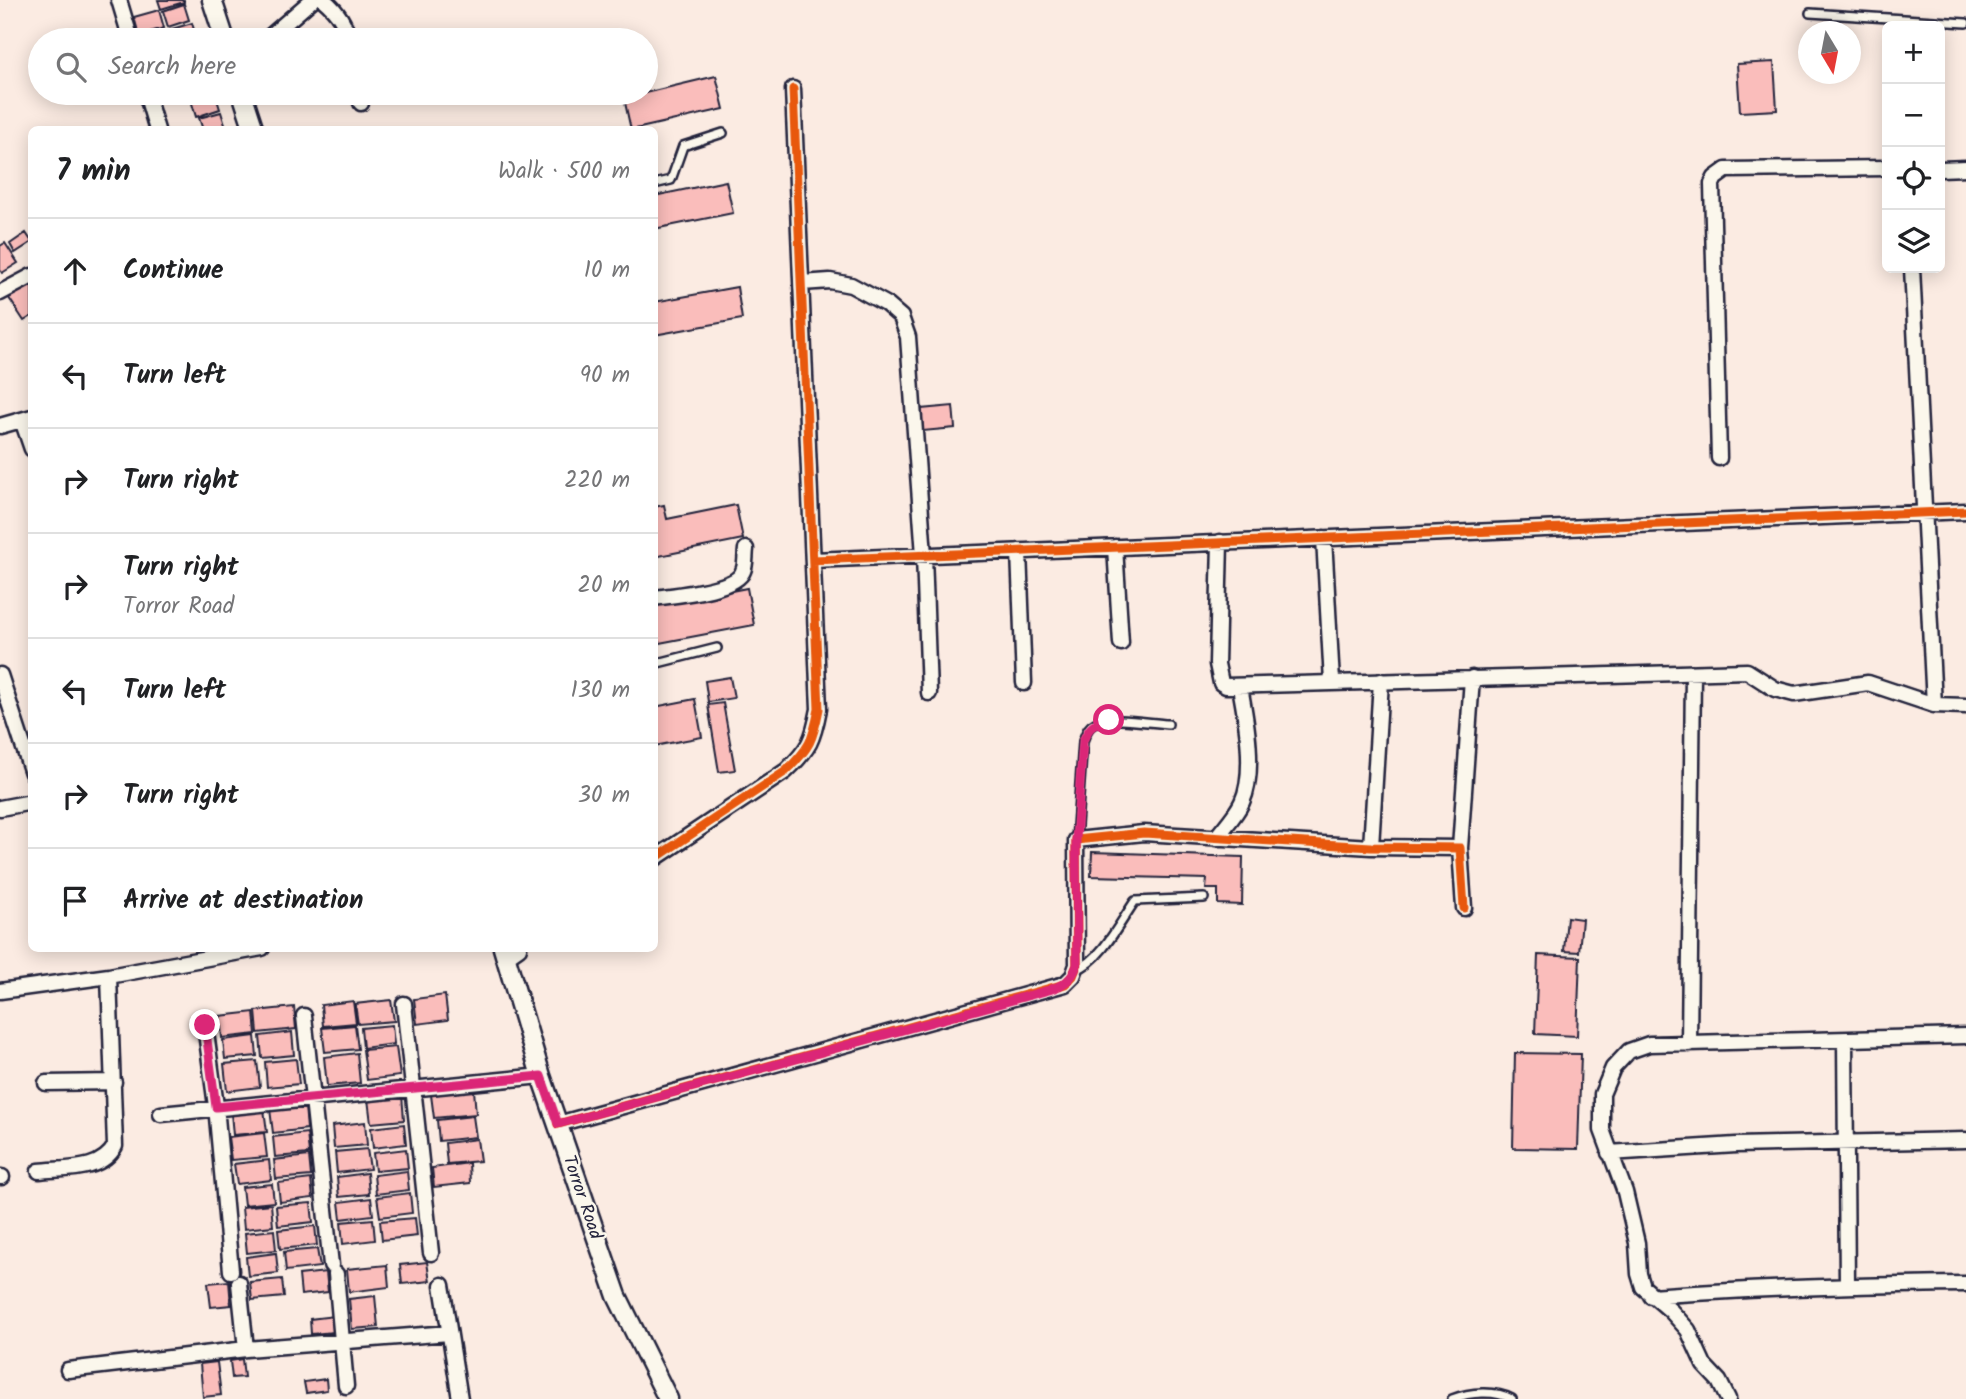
<!DOCTYPE html>
<meta charset="utf-8">
<style>
:root{--surface:#fff;--page:#f2f2f2;--text:#202124;--muted:#757577;--line:#e0e0e0}
body{margin:0;font-family:Kalam,sans-serif;background:var(--page);color:var(--text)}
.controls{position:absolute;right:21px;top:21px;display:grid;overflow:hidden;border-radius:10px;box-shadow:0 4px 18px #0003}
.controls button{width:63px;height:63px;display:grid;place-items:center;padding:0;border:0;border-bottom:2px solid var(--line);background:var(--surface);color:var(--text);font:35px sans-serif}
.compass{position:absolute;left:1798px;top:21px;width:63px;height:63px;border-radius:50%;background:var(--surface);box-shadow:0 4px 18px #0003;rotate:170deg}
.stop{position:absolute;width:21px;height:21px;margin:-16px;border:5px solid #db2777;border-radius:50%;background:#fff}
.stop.end{background:#db2777;border-color:#fff;box-shadow:0 2px 7px #0008}
.list{margin:0;padding:0;list-style:none}
h2{display:flex;justify-content:space-between;align-items:center;height:91px;margin:0;padding:0 28px;font-size:30px}
h2 small{font-size:23px;font-weight:400;color:var(--muted)}
.list li{display:grid;grid-template-columns:46px 1fr auto;gap:21px;align-items:center;box-sizing:border-box;height:105px;padding:0 28px;border-top:2px solid var(--line)}
.list b{display:block;font-size:26px;white-space:nowrap}
.list p{margin:0;font-size:23px;white-space:nowrap;color:var(--muted)}
.list em{font-size:23px;font-style:normal;color:var(--muted)}
.icon{flex:none;width:38px;height:38px;fill:none;stroke:currentColor;stroke-width:2;stroke-linecap:round;stroke-linejoin:round}
.map{position:relative;flex:none;width:1966px;height:1399px;overflow:hidden}
.search{position:absolute;background:var(--surface);box-shadow:0 4px 18px #0003;left:28px;top:28px;width:630px;height:77px;display:flex;align-items:center;gap:18px;box-sizing:border-box;padding:0 24px;border-radius:38px;color:var(--muted);font-size:26px}
.panel{position:absolute;background:var(--surface);box-shadow:0 4px 18px #0003;left:28px;top:126px;width:630px;height:826px;border-radius:10px}
.map>svg:first-child{display:block}
.building{fill:#fabdbb;stroke:#22223b;stroke-width:2}
.lines{fill:none;stroke-linecap:round;stroke-linejoin:round}
.service-casing{stroke:#22223b;stroke-width:12}
.minor-casing{stroke:#22223b;stroke-width:19}
.tertiary-casing{stroke:#22223b;stroke-width:23}
.service{stroke:#fbf7ec;stroke-width:7}
.minor{stroke:#fbf7ec;stroke-width:14}
.tertiary{stroke:#fbf7ec;stroke-width:18}
.cycleway-casing{stroke:#fbf7ec;stroke-width:13}
.cycleway{stroke:#e8590c;stroke-width:9}
.route{stroke:#db2777;stroke-width:9}
.labels{text-anchor:middle;stroke-width:5;stroke-linejoin:round;paint-order:stroke}
.street-label{font-size:18px;fill:#22223b;stroke:#fbf7ec}
</style>
<div class="map">
<svg width="1966" height="1399" viewBox="0 0 1966 1399">
<rect width="100%" height="100%" fill="#fbebe2"/>
<filter id="ink" filterUnits="userSpaceOnUse"><feTurbulence type="fractalNoise" baseFrequency=".0143" numOctaves="2"/><feDisplacementMap in="SourceGraphic" scale="14" xChannelSelector="R" yChannelSelector="G"/><feConvolveMatrix kernelMatrix="1 2 1 2 8 2 1 2 1" color-interpolation-filters="sRGB"/></filter>
<g filter="url(#ink)">
<!-- building -->
<path class="building" d="M 158,0 L 184,0 L 184,2 L 161,9 Z
M 184,4 L 189,20 L 168,27 L 163,11 Z
M 159,10 L 164,28 L 139,35 L 134,17 Z
M 192,23 L 197,40 L 172,40 L 169,30 Z
M 165,31 L 167,40 L 140,40 L 139,38 Z
M 1774,62 L 1777,110 L 1740,112 L 1737,64 Z
M 716,76 L 724,109 L 631,130 L 624,98 Z
M 215,93 L 220,109 L 196,117 L 191,100 Z
M 221,112 L 226,128 L 203,130 L 199,118 Z
M 726,181 L 733,213 L 654,229 L 654,196 Z
M 26,233 L 32,242 L 15,253 L 10,244 Z
M 5,243 L 18,263 L 2,273 L 0,270 L 0,246 Z
M 32,284 L 32,316 L 24,321 L 9,298 Z
M 737,287 L 742,319 L 654,335 L 654,302 Z
M 953,406 L 955,428 L 923,431 L 921,409 Z
M 664,505 L 667,519 L 736,505 L 743,539 L 654,557 L 654,507 Z
M 747,588 L 754,625 L 654,644 L 654,606 Z
M 730,677 L 734,698 L 708,702 L 705,681 Z
M 695,699 L 702,737 L 654,746 L 654,707 Z
M 723,703 L 735,770 L 719,772 L 708,705 Z
M 1092,852 L 1243,857 L 1242,905 L 1218,904 L 1218,889 L 1206,889 L 1207,879 L 1091,876 Z
M 1567,917 L 1582,919 L 1579,952 L 1564,951 Z
M 1538,955 L 1580,957 L 1577,1036 L 1535,1034 Z
M 445,995 L 448,1020 L 417,1024 L 414,999 Z
M 391,1000 L 394,1021 L 358,1024 L 355,1004 Z
M 353,1001 L 356,1023 L 323,1026 L 321,1005 Z
M 294,1007 L 296,1029 L 258,1033 L 256,1011 Z
M 254,1012 L 256,1034 L 222,1038 L 220,1016 Z
M 355,1025 L 358,1049 L 325,1052 L 322,1028 Z
M 392,1025 L 394,1044 L 363,1048 L 361,1028 Z
M 292,1032 L 294,1055 L 262,1058 L 260,1036 Z
M 255,1036 L 257,1056 L 225,1059 L 223,1040 Z
M 396,1047 L 400,1076 L 367,1080 L 363,1050 Z
M 357,1053 L 360,1083 L 327,1086 L 324,1057 Z
M 1515,1053 L 1581,1054 L 1578,1149 L 1513,1148 Z
M 296,1059 L 299,1084 L 267,1087 L 265,1062 Z
M 257,1061 L 260,1087 L 227,1091 L 224,1064 Z
M 474,1090 L 476,1114 L 434,1118 L 431,1095 Z
M 402,1095 L 404,1120 L 371,1123 L 368,1099 Z
M 305,1106 L 307,1129 L 273,1133 L 270,1109 Z
M 264,1109 L 267,1132 L 233,1135 L 231,1113 Z
M 473,1116 L 476,1137 L 439,1141 L 437,1120 Z
M 365,1122 L 367,1145 L 334,1148 L 332,1126 Z
M 404,1124 L 406,1144 L 373,1148 L 371,1128 Z
M 264,1133 L 267,1157 L 231,1160 L 228,1137 Z
M 307,1133 L 309,1154 L 275,1157 L 273,1137 Z
M 477,1139 L 480,1161 L 447,1164 L 445,1143 Z
M 367,1149 L 370,1169 L 337,1173 L 335,1152 Z
M 406,1149 L 408,1168 L 375,1171 L 373,1153 Z
M 309,1156 L 311,1176 L 276,1179 L 274,1160 Z
M 269,1160 L 271,1180 L 237,1184 L 234,1164 Z
M 469,1163 L 470,1183 L 434,1187 L 432,1168 Z
M 407,1171 L 409,1190 L 376,1194 L 374,1175 Z
M 367,1173 L 369,1194 L 339,1197 L 337,1177 Z
M 311,1179 L 313,1198 L 280,1202 L 278,1183 Z
M 272,1184 L 274,1202 L 244,1205 L 242,1187 Z
M 410,1193 L 412,1213 L 380,1217 L 377,1197 Z
M 371,1198 L 373,1215 L 341,1219 L 339,1202 Z
M 311,1203 L 313,1222 L 278,1226 L 276,1206 Z
M 271,1204 L 273,1226 L 244,1229 L 242,1207 Z
M 415,1218 L 417,1236 L 382,1240 L 380,1221 Z
M 373,1219 L 375,1240 L 343,1244 L 341,1222 Z
M 315,1226 L 317,1245 L 280,1249 L 278,1230 Z
M 274,1230 L 276,1250 L 247,1253 L 245,1233 Z
M 317,1249 L 320,1267 L 286,1271 L 284,1252 Z
M 276,1253 L 278,1273 L 248,1276 L 246,1257 Z
M 427,1262 L 430,1281 L 402,1284 L 400,1265 Z
M 387,1265 L 389,1287 L 349,1292 L 347,1269 Z
M 326,1272 L 328,1292 L 301,1295 L 299,1275 Z
M 282,1279 L 284,1297 L 252,1300 L 250,1282 Z
M 229,1281 L 231,1305 L 211,1307 L 208,1283 Z
M 375,1296 L 378,1327 L 352,1329 L 349,1299 Z
M 334,1316 L 335,1332 L 311,1334 L 310,1319 Z
M 242,1359 L 244,1377 L 232,1378 L 230,1361 Z
M 217,1362 L 221,1395 L 203,1397 L 200,1364 Z
M 326,1379 L 327,1390 L 306,1393 L 304,1382 Z"/>
<g class="lines">
<!-- service casing -->
<g class="service-casing">
<path id="service" d="M 1810,13 L 1966,23
M 654,184 L 671,180 L 683,146 L 723,133
M 654,664 L 717,648
M 1076,840 L 1083,741 C 1086,734 1087,727 1095,723 C 1112,716 1149,723 1168,724
M 1077,969 C 1100,962 1121,921 1135,901 L 1204,898
M 1452,1399 C 1470,1392 1495,1390 1512,1399"/>
</g>
<!-- minor casing -->
<g class="minor-casing">
<path id="minor" d="M 119,0 L 131,40
M 324,0 C 338,12 345,23 349,40
M 266,40 L 312,0
M 146,93 L 157,130
M 359,93 L 361,103
M 1940,169 L 1966,168
M 1912,268 L 1934,705
M 802,283 L 830,281 L 851,285 L 886,304 L 901,317 L 908,337 L 924,555 L 929,693
M 0,293 L 32,276
M 22,420 L 32,449
M 0,426 L 32,417
M 1719,458 L 1712,184 L 1715,178 L 1726,170 L 1887,168
M 1324,538 L 1332,682
M 1220,542 L 1217,664 L 1221,683 L 1226,686 L 1747,671 L 1775,689 L 1794,694 L 1868,683 L 1934,705 L 1966,706
M 1115,547 L 1121,643
M 1019,551 L 1024,683
M 813,560 L 1966,511
M 654,598 C 674,595 737,590 743,571 C 746,565 745,556 746,549
M 0,675 L 32,773
M 0,808 L 32,802
M 1216,838 C 1225,826 1236,815 1242,802 C 1256,772 1246,719 1240,687
M 1371,847 L 1381,681
M 1460,848 L 1472,678
M 654,859 L 786,771 C 810,748 813,740 819,709 L 793,89
M 506,957 L 519,948
M 0,991 L 109,976 L 262,948
M 404,1004 L 431,1253
M 304,1016 L 331,1265
M 205,1025 L 216,1106 L 231,1271
M 1845,1040 L 1847,1285
M 1689,1044 L 1693,673
M 46,1083 L 114,1082
M 161,1114 L 541,1076
M 558,1124 L 1065,984 L 1073,976 L 1077,965 L 1076,840 L 1144,833 L 1371,847 L 1460,848 L 1464,908
M 1609,1153 L 1736,1145 L 1966,1140
M 39,1171 C 66,1168 101,1172 115,1146 L 109,976
M 0,1177 L 2,1177
M 336,1274 L 346,1386
M 239,1283 L 246,1349
M 442,1285 L 460,1399
M 1651,1296 C 1756,1288 1861,1285 1966,1284
M 68,1370 L 246,1349 L 449,1333
M 1728,1399 L 1719,1381 L 1704,1365 L 1688,1330 L 1671,1311 L 1643,1287 L 1639,1274 L 1637,1243 L 1625,1192 L 1602,1130 L 1602,1094 L 1613,1068 L 1629,1051 L 1649,1044 L 1966,1036"/>
</g>
<!-- tertiary casing -->
<g class="tertiary-casing">
<path id="tertiary" d="M 212,0 L 225,40
M 242,93 L 254,130
M 503,948 L 541,1076 L 617,1296 L 668,1399"/>
</g>
<!-- service -->
<use href="#service" class="service"/>
<!-- minor -->
<use href="#minor" class="minor"/>
<!-- tertiary -->
<use href="#tertiary" class="tertiary"/>
<!-- cycleway casing -->
<g class="cycleway-casing">
<path id="cycleway" d="M 813,560 L 1966,511
M 654,859 L 786,771 C 810,748 813,740 819,709 L 793,89
M 558,1124 L 1065,984 L 1073,976 L 1077,965 L 1076,840 L 1144,833 L 1371,847 L 1460,848 L 1464,908"/>
</g>
<!-- cycleway -->
<use href="#cycleway" class="cycleway"/>
</g>
</g>
<g class="lines" filter="url(#ink)">
<!-- route -->
<path class="route" d="M 205,1025 L 216,1107 L 541,1076 L 558,1124 L 1049,990 C 1064,985 1072,980 1077,965 L 1076,840 L 1083,741 C 1089,727 1093,723 1109,720"/>
</g>
<g class="labels">
<!-- street labels -->
<g class="street-label">
<text transform="translate(583 1197) rotate(71)" y="6">Torror Road</text>
</g>
</g>
</svg>
<div class="controls">
<button>+</button>
<button>−</button>
<button><svg class="icon" aria-label="locate" viewBox="0 0 24 24"><circle cx="12" cy="12" r="6"/><path d="M12 2v4M12 18v4M2 12h4M18 12h4"/></svg></button>
<button><svg class="icon" aria-label="layers" viewBox="0 0 24 24"><path d="M12 4l9 5-9 5-9-5zM3 14l9 5 9-5"/></svg></button>
</div>
<svg class="compass" viewBox="-18 -18 36 36"><path d="M0-13l5 13h-10z" fill="#e53935"/><path d="M0 13l5-13h-10z" fill="#757577"/></svg>
<div class="stop" style="left:1109px;top:720px"></div>
<div class="stop end" style="left:205px;top:1025px"></div>
<div class="search"><svg class="icon" aria-label="search" viewBox="0 0 24 24"><circle cx="10" cy="10" r="6"/><path d="M15 15l6 6"/></svg>Search here</div>
<section class="panel">
<h2>7 min<small>Walk · 500 m</small></h2>
<ul class="list">
<li><svg class="icon" aria-label="ahead" viewBox="0 0 24 24"><path d="M12 20V5M6 11l6-6 6 6"/></svg><div><b>Continue</b></div><em>10 m</em></li>
<li><svg class="icon" aria-label="left" viewBox="0 0 24 24"><path d="M17 20v-9H6M10 6l-5 5 5 5"/></svg><div><b>Turn left</b></div><em>90 m</em></li>
<li><svg class="icon" aria-label="right" viewBox="0 0 24 24"><path d="M7 20v-9h11M14 6l5 5-5 5"/></svg><div><b>Turn right</b></div><em>220 m</em></li>
<li><svg class="icon" aria-label="right" viewBox="0 0 24 24"><path d="M7 20v-9h11M14 6l5 5-5 5"/></svg><div><b>Turn right</b><p>Torror Road</p></div><em>20 m</em></li>
<li><svg class="icon" aria-label="left" viewBox="0 0 24 24"><path d="M17 20v-9H6M10 6l-5 5 5 5"/></svg><div><b>Turn left</b></div><em>130 m</em></li>
<li><svg class="icon" aria-label="right" viewBox="0 0 24 24"><path d="M7 20v-9h11M14 6l5 5-5 5"/></svg><div><b>Turn right</b></div><em>30 m</em></li>
<li><svg class="icon" aria-label="arrive" viewBox="0 0 24 24"><path d="M6 21V4h12l-3 4 3 4H6"/></svg><div><b>Arrive at destination</b></div></li>
</ul>
</section>
</div>
